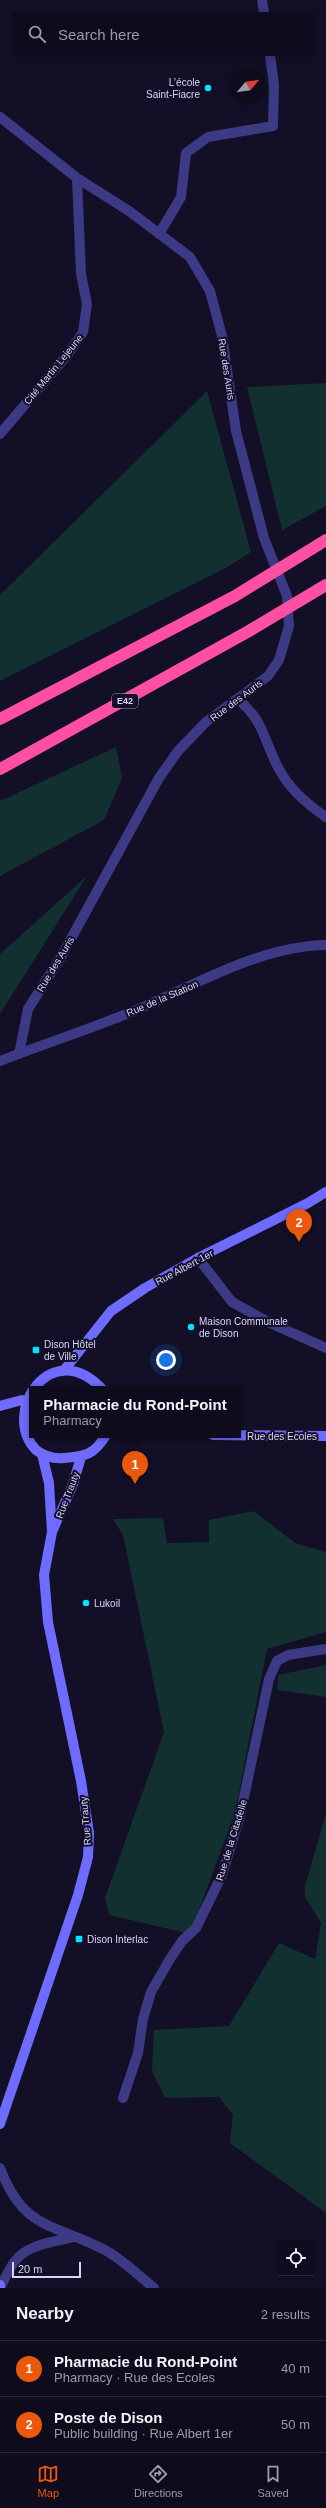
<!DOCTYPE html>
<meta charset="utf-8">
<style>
:root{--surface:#0e0b1c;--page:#171425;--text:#f1f3f6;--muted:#9b9ba3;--line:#2e2b3b;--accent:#ea580c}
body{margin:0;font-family:Helvetica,sans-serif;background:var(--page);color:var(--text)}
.controls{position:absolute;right:12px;bottom:12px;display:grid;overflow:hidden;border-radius:0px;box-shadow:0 2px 10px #0003}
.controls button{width:36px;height:36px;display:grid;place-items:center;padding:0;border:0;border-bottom:1px solid var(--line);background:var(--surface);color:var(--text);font:20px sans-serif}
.compass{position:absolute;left:230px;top:68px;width:36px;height:36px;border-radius:50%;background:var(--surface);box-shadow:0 2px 10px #0003;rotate:61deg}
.scale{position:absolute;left:12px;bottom:10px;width:69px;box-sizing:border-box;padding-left:4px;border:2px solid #d9d4ff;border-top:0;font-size:11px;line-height:14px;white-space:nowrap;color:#d9d4ff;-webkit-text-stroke:3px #130f26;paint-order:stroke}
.you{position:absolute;left:166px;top:1360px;width:14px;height:14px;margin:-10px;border:3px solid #fff;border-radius:50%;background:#1a73e8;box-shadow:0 0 0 6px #1a73e833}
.badge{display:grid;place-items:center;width:26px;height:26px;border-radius:50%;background:var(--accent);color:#fff;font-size:13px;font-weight:700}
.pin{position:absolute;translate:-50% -33px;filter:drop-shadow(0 1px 2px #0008)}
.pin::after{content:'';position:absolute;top:21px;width:14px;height:12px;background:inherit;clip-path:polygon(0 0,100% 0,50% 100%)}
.popup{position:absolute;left:29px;top:1386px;width:212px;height:52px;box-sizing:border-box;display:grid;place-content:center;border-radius:0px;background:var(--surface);filter:drop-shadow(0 1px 3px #0005);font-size:13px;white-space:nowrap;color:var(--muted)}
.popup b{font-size:15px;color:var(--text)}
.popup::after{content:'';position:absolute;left:50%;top:100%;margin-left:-8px;border:8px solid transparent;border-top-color:var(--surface)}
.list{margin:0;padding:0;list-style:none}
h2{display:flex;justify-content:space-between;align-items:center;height:52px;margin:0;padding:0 16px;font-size:17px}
h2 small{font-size:13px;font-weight:400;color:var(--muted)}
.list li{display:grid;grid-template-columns:26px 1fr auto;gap:12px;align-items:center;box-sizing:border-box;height:56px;padding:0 16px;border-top:1px solid var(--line)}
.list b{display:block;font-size:15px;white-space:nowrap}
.list p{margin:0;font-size:13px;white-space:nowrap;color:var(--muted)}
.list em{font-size:13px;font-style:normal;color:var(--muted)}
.icon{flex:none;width:22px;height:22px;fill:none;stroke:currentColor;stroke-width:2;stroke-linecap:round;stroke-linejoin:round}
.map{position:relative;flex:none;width:326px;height:2288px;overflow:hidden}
.search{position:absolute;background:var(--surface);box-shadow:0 2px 10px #0003;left:12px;right:12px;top:12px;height:44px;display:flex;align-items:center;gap:10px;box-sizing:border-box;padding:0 14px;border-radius:0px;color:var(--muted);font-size:15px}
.sheet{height:164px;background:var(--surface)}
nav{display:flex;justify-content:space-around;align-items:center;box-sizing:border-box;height:56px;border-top:1px solid var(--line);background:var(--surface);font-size:11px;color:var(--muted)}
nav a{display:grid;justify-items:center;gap:2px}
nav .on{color:var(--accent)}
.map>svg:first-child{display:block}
.green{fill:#12302f}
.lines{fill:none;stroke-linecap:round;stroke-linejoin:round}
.minor{stroke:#3d3a85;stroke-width:10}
.tertiary{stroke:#3d3a85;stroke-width:10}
.secondary{stroke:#6f6bff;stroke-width:10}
.motorway{stroke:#ff4fa3;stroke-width:12}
.poi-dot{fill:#00e5ff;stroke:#130f26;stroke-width:1.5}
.labels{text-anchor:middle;stroke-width:4;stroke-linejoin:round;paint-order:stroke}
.shield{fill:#130f26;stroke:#9e99be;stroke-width:1}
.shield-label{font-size:9px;font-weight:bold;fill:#d9d4ff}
.poi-label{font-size:10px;fill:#d9d4ff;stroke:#130f26;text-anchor:start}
.street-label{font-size:10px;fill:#d9d4ff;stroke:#130f26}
</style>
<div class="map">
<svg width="326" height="2288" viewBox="0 0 326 2288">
<rect width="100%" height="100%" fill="#130f26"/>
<!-- green -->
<path class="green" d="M 326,383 L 326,506 L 282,530 L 247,387 Z
M 207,391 L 251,552 L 226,568 L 0,681 L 0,595 Z
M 116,747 L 122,778 L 104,820 L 0,876 L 0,801 Z
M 87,876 L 0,1014 L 0,954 Z
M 254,1511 L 295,1543 L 326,1552 L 326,1632 L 267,1649 L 235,1813 L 190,1934 L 109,1915 L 105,1898 L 164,1732 L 123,1535 L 113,1519 L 163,1518 L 167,1543 L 209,1542 L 209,1520 Z
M 326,1665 L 326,1697 L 277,1690 L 278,1675 Z
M 326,1813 L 326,2213 L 230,2143 L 233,2115 L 219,2097 L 165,2098 L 152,2071 L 154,2030 L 229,2026 L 279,1943 L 315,1959 L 321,1923 L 305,1897 L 305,1886 Z"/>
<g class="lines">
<!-- minor -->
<path class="minor" d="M 262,0 L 264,13
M 0,117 L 77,178 L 129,211 L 190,257 L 210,291 L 222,336 L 236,431 L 264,538 L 287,596 L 289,626 L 279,660 L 268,676 L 206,722 L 178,751 L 159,778 L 61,957 L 28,1009 L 19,1054
M 159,234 L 181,197 L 186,153 L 208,137 L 273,126 L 274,85 L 270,55
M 0,434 L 68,354 L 83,332 L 87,304 L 81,274 L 77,178
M 237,699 C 264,719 264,742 279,769 C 289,788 308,805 326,817
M 198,1258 L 232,1302 L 270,1323 L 326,1348
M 123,2098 L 138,2053 L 143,2019 L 151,1992 L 170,1959 L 182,1941 L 196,1928 L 222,1875 L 240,1816 L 269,1679 L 277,1661 L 288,1655 L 326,1649"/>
<!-- tertiary -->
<path class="tertiary" d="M 0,1061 C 44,1044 90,1029 134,1011 C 194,986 259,946 326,945
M 0,2168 C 23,2229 51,2223 103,2249 C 121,2258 138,2275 154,2288
M 0,2288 C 5,2279 9,2268 16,2260 C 28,2244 55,2242 74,2237"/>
<!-- secondary -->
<path class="secondary" d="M 65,1369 L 111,1311 L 145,1288 L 198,1258 L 308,1203 L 326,1192
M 102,1389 C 52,1335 0,1412 36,1450 C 45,1457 53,1459 64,1458 C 86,1456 94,1455 106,1435
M 0,1406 L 22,1400
M 213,1435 L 326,1436
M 52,1532 L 73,1484 L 81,1457
M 0,2124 L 78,1895 L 88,1857 L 89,1833 L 81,1781 L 48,1622 L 44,1575 L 52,1532 L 49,1483 L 42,1454
M 0,2285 L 0,2288"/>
<!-- motorway -->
<path class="motorway" d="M 0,719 L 235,596 L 326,540
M 0,769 L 249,631 L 326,585"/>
</g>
<!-- markers -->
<g class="poi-dot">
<circle cx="208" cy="88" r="4"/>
<circle cx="191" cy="1327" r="4"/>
<rect x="32" y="1346" width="8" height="8" rx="2"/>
<circle cx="86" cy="1603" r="4"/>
<rect x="75" y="1935" width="8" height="8" rx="2"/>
</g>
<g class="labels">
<!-- shield labels -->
<rect class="shield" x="112" y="694" width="26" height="14" rx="3"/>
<g class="shield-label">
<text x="125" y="704">E42</text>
</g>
<!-- poi labels -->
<g class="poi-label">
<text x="200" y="86" text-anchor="end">L’école<tspan x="200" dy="12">Saint-Fiacre</tspan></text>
<text x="199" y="1325">Maison Communale<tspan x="199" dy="12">de Dison</tspan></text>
<text x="44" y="1348">Dison Hôtel<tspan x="44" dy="12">de Ville</tspan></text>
<text x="94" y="1607">Lukoil</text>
<text x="87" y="1943">Dison Interlac</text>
</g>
<!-- street labels -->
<g class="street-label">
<text transform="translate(53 369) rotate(-51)" y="4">Cité Martin Lejeune</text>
<text transform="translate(227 369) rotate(81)" y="4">Rue des Auris</text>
<text transform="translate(236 700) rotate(-37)" y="4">Rue des Auris</text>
<text transform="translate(55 964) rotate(-59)" y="4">Rue des Auris</text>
<text transform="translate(162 998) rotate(-23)" y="4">Rue de la Station</text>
<text transform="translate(184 1267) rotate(-28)" y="4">Rue Albert 1er</text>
<text x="282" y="1440">Rue des Ecoles</text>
<text transform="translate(67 1495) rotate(-69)" y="4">Rue Trauty</text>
<text transform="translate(85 1821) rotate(-95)" y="4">Rue Trauty</text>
<text transform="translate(231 1840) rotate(-73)" y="4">Rue de la Citadelle</text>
</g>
</g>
</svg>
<div class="controls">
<button><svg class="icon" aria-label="locate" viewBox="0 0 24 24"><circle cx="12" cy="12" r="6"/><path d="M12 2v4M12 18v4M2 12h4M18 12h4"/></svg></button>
</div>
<svg class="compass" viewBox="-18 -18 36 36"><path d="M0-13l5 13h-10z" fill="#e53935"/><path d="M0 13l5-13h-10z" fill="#9b9ba3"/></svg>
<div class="scale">20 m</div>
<div class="you"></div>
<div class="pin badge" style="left:135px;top:1484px">1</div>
<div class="popup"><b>Pharmacie du Rond-Point</b>Pharmacy</div>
<div class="pin badge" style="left:299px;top:1242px">2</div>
<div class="search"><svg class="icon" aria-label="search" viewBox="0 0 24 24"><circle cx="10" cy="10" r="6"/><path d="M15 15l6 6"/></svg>Search here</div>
</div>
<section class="sheet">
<h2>Nearby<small>2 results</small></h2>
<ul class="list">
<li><span class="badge">1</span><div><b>Pharmacie du Rond-Point</b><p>Pharmacy · Rue des Ecoles</p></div><em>40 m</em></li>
<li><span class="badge">2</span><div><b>Poste de Dison</b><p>Public building · Rue Albert 1er</p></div><em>50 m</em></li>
</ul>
</section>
<nav>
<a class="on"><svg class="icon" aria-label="map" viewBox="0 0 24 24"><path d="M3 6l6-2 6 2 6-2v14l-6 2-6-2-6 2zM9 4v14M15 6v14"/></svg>Map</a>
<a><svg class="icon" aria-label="directions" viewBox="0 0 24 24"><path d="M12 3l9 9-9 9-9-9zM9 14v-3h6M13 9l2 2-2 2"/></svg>Directions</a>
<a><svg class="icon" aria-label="saved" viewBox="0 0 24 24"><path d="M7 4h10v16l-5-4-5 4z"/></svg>Saved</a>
</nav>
